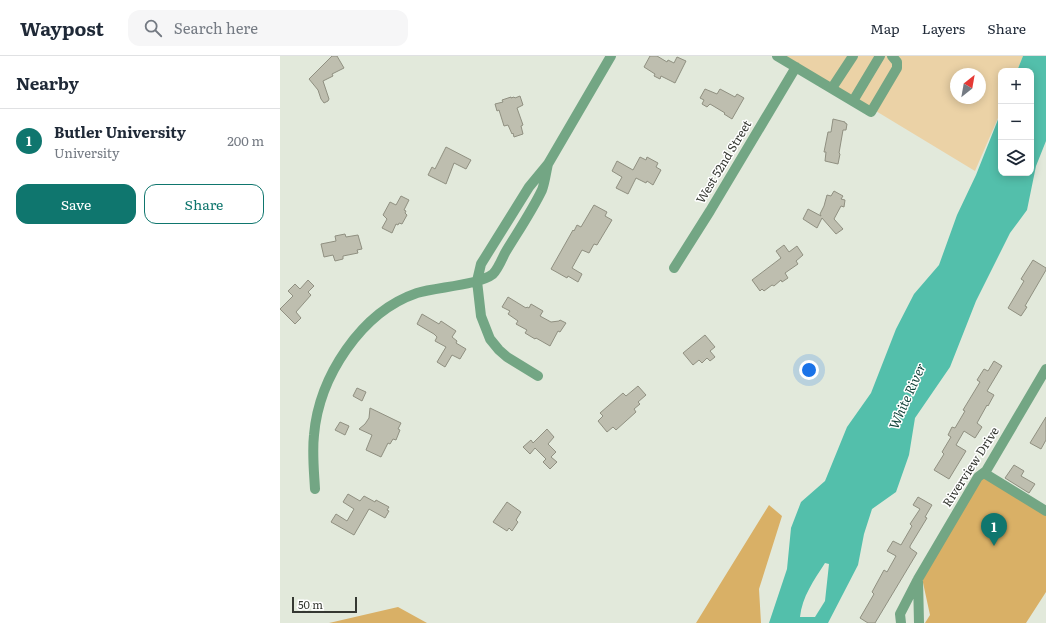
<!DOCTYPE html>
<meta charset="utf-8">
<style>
:root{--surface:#fff;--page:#f6f6f7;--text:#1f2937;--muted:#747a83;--line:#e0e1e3;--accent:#0f766e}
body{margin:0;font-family:Literata,serif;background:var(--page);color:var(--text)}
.controls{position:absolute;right:12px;top:12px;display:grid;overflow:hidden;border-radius:8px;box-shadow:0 2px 10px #0003}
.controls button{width:36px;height:36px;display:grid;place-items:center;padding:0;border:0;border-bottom:1px solid var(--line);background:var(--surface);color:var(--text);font:20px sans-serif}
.compass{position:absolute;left:670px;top:12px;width:36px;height:36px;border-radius:50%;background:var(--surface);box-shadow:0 2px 10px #0003;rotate:31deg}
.scale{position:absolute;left:12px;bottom:10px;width:65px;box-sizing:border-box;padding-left:4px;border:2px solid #353832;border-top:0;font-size:11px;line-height:14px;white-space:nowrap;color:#353832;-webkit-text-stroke:3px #fff;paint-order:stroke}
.you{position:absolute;left:529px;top:314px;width:14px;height:14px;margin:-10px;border:3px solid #fff;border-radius:50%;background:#1a73e8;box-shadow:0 0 0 6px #1a73e833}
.badge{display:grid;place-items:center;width:26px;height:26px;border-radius:50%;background:var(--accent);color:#fff;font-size:13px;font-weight:700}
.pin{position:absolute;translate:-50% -33px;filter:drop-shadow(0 1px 2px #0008)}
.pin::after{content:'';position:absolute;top:21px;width:14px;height:12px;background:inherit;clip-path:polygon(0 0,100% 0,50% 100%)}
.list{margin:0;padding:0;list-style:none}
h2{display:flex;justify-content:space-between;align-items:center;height:52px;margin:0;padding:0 16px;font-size:17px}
h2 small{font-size:13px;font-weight:400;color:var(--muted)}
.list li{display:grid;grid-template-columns:26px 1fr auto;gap:12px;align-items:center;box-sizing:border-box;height:64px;padding:0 16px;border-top:1px solid var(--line)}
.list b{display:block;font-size:15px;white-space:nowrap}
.list p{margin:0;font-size:13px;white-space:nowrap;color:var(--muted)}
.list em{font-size:13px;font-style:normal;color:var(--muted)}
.actions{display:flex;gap:8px;padding:12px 16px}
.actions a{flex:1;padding:9px 0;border:1px solid var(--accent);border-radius:12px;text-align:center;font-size:14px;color:var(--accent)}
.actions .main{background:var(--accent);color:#fff}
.icon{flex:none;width:22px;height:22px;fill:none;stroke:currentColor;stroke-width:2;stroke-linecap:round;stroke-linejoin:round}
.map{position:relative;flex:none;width:766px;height:567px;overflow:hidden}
header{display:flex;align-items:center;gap:24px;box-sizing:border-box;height:56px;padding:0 20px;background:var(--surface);border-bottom:1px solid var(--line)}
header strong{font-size:19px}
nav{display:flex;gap:22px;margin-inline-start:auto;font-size:14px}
.search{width:280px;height:36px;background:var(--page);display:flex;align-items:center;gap:10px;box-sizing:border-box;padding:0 14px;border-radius:12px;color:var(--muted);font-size:15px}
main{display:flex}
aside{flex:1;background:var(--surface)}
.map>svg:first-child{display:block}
.green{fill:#ebd2a6;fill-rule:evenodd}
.forest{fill:#d9b066}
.water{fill:#53bfab;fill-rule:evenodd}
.building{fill:#bebeaf;stroke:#909081}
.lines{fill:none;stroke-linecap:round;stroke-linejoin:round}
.minor{stroke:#73a684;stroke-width:10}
.labels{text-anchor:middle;stroke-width:3;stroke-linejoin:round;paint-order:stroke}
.street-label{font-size:12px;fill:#353832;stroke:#fff}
.water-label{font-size:13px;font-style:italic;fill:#0c3e35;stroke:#fff}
</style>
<header>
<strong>Waypost</strong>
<div class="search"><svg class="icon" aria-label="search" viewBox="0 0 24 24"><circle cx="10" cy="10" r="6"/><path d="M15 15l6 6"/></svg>Search here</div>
<nav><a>Map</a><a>Layers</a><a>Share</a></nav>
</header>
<main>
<aside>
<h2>Nearby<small></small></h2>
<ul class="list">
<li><span class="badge">1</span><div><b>Butler University</b><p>University</p></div><em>200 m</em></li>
</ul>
<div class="actions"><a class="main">Save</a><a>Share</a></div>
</aside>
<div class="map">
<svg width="766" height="567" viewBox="0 0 766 567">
<rect width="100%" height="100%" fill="#e2e9db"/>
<!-- green -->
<path class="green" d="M 505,0 L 743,0 L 737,15 L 721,15 L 721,55 L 695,115 ZM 676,18 L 700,18 L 700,42 L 676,42 Z"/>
<!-- forest -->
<path class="forest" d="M 703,419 L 766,458 L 766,536 L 746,567 L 645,567 L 650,559 L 642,522 Z
M 489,449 L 502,460 L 479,533 L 481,567 L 416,567 Z
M 118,551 L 147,567 L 49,567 Z"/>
<!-- water -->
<path class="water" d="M 743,0 L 766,0 L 766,85 L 756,110 L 747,154 L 730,177 L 696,245 L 670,311 L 635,362 L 629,399 L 616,436 L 592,453 L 584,478 L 578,509 L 548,567 L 489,567 L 507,513 L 511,472 L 521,446 L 545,425 L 567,371 L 591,337 L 616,273 L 634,238 L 659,209 L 677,159 L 696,119 L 721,56 L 721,117 L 751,117 L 751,15 L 737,15 ZM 545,507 L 549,508 L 545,545 L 535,561 L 520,561 C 522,541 534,524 545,507 Z"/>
<!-- building -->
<path class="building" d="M 52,0 L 57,0 L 64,12 L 52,18 L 53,20 L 43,25 L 49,43 L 48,45 L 44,47 L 41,43 L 38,34 L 29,23 Z
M 370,0 L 377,0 L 387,6 L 388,4 L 394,7 L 397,1 L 406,5 L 395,27 L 381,20 L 380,23 L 374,20 L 375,18 L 364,11 Z
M 425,33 L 437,38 L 440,33 L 455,41 L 457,38 L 464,42 L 452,63 L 444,58 L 445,57 L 430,48 L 427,51 L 422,48 L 424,44 L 420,42 Z
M 240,40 L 243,49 L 237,52 L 243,69 L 241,70 L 243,78 L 234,81 L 233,77 L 232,78 L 228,69 L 224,70 L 219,54 L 217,55 L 215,48 L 223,46 L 222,44 L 231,41 L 231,42 L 234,41 L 235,42 Z
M 553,63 L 565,66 L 565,67 L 567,68 L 566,74 L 563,74 L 559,97 L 560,98 L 558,108 L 545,105 L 546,96 L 544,96 L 548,76 L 551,76 Z
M 166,91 L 191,104 L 186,113 L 174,107 L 166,128 L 148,119 L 152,111 L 155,113 Z
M 360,101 L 366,104 L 367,101 L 378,107 L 376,111 L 381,114 L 373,129 L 367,125 L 366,127 L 356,122 L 348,138 L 336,132 L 342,121 L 332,115 L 337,105 L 353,114 Z
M 554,135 L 563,140 L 561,143 L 565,144 L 564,151 L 561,150 L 554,163 L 563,173 L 556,178 L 542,162 L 537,172 L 523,163 L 528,153 L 541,160 L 540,158 L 544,150 L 547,139 L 551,140 Z
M 121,140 L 129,144 L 124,154 L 126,155 L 125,157 L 127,159 L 122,168 L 119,167 L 118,169 L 116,168 L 112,177 L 102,172 L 107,163 L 103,159 L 110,146 L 116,149 Z
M 314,149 L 327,156 L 325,160 L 332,164 L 317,189 L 314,188 L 309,197 L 302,194 L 292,212 L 302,218 L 298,226 L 288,220 L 287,222 L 271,213 L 293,174 L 294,175 L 297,169 L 301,171 Z
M 65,178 L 66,181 L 78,179 L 82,193 L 77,194 L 78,197 L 63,200 L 63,203 L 55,205 L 53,199 L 44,201 L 41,188 L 56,185 L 55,180 Z
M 504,189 L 509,196 L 517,190 L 523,199 L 516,205 L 518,208 L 505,217 L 508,222 L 502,226 L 501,224 L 494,230 L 492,229 L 484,235 L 482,233 L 480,235 L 472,224 L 501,202 L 496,195 Z
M 753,204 L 766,212 L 766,214 L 745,250 L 747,251 L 741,260 L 728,252 L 744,225 L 741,223 Z
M 28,224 L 34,230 L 28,236 L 31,239 L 16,256 L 21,262 L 15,268 L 0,253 L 13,240 L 8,235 L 15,228 L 20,233 Z
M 228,241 L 246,252 L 247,251 L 249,252 L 251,248 L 263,255 L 260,260 L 271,266 L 279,265 L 280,264 L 286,267 L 280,276 L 278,275 L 270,290 L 256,282 L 255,283 L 245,277 L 247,274 L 236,268 L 238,265 L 228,258 L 230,255 L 222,251 Z
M 142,258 L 159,268 L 161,265 L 176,275 L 172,281 L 177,285 L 176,287 L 186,293 L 180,303 L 172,299 L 165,311 L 157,306 L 166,291 L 155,285 L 157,281 L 154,278 L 137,268 Z
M 425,279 L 435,291 L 430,295 L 435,301 L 430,305 L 427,302 L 422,307 L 419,304 L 413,309 L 403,297 Z
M 714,305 L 722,310 L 707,335 L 714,339 L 708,350 L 707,349 L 697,367 L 702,371 L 695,382 L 684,375 L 676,389 L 686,395 L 669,423 L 654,414 L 664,398 L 662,396 L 671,381 L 668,379 L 672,371 L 675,372 L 685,355 L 683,354 L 700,326 L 697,324 L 704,313 L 708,315 Z
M 358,330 L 366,339 L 358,346 L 360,348 L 354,353 L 356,356 L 336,374 L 333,371 L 327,376 L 318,365 L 323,360 L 320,357 L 343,337 L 346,340 Z
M 77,332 L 86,336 L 82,345 L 73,340 Z
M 90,352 L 121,367 L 118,373 L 120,374 L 116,384 L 113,383 L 110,388 L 108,387 L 101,401 L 86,394 L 92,379 L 79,373 L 85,368 L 89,362 Z
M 766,361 L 766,384 L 761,393 L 750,387 Z
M 60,366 L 69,370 L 65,379 L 55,374 Z
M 267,373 L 274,381 L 268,388 L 276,396 L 271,401 L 277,406 L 270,413 L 263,406 L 266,403 L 255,392 L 250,398 L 243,391 L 251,384 L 253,387 Z
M 734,409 L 744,415 L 741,420 L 755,428 L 749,437 L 725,422 Z
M 68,438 L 80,445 L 84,440 L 95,446 L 96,444 L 109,451 L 107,454 L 109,455 L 105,462 L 89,453 L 74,479 L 51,466 L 56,458 L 67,465 L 74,453 L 63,446 Z
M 638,441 L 652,449 L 645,461 L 647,462 L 630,490 L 630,492 L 637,497 L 595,567 L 588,567 L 580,562 L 594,538 L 592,536 L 604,514 L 607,516 L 616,500 L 607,495 L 613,485 L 621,489 L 632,470 L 630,468 L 640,453 L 633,449 Z
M 227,446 L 241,456 L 236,464 L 238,466 L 232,475 L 229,472 L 227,475 L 213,466 Z"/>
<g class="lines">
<!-- minor -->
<path class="minor" d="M 497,0 L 591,56 L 617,12 L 617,6 L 612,0
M 552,32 L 573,0
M 573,45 L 600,0
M 394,212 L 430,155 L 516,11
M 258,320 L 227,301 L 219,294 L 210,283 L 201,260 L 197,225 L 201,208 L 249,131 L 268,108 L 331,0
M 704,417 L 766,455
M 35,433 C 34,415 32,397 34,379 C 39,321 81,256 137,237 C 157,231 199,229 213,218 C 218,213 222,203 225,197 C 237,177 252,155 262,134 C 265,126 266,116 268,108
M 638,523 L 639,567
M 621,567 L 620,558 L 638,523 L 698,421 L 706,415 L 766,313"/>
</g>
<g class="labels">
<!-- street labels -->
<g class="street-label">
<text transform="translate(444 106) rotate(-59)" y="4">West 52nd Street</text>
<text transform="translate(691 411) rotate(-57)" y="4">Riverview Drive</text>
</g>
<!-- water labels -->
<g class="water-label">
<text transform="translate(627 340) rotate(-66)" y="5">White River</text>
</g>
</g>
</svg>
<div class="controls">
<button>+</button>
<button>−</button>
<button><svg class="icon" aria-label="layers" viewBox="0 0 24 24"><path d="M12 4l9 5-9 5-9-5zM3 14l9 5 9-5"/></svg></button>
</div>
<svg class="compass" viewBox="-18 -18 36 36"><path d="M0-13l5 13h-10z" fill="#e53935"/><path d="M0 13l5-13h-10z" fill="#747a83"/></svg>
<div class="scale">50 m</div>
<div class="you"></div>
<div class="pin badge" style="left:714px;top:490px">1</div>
</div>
</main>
